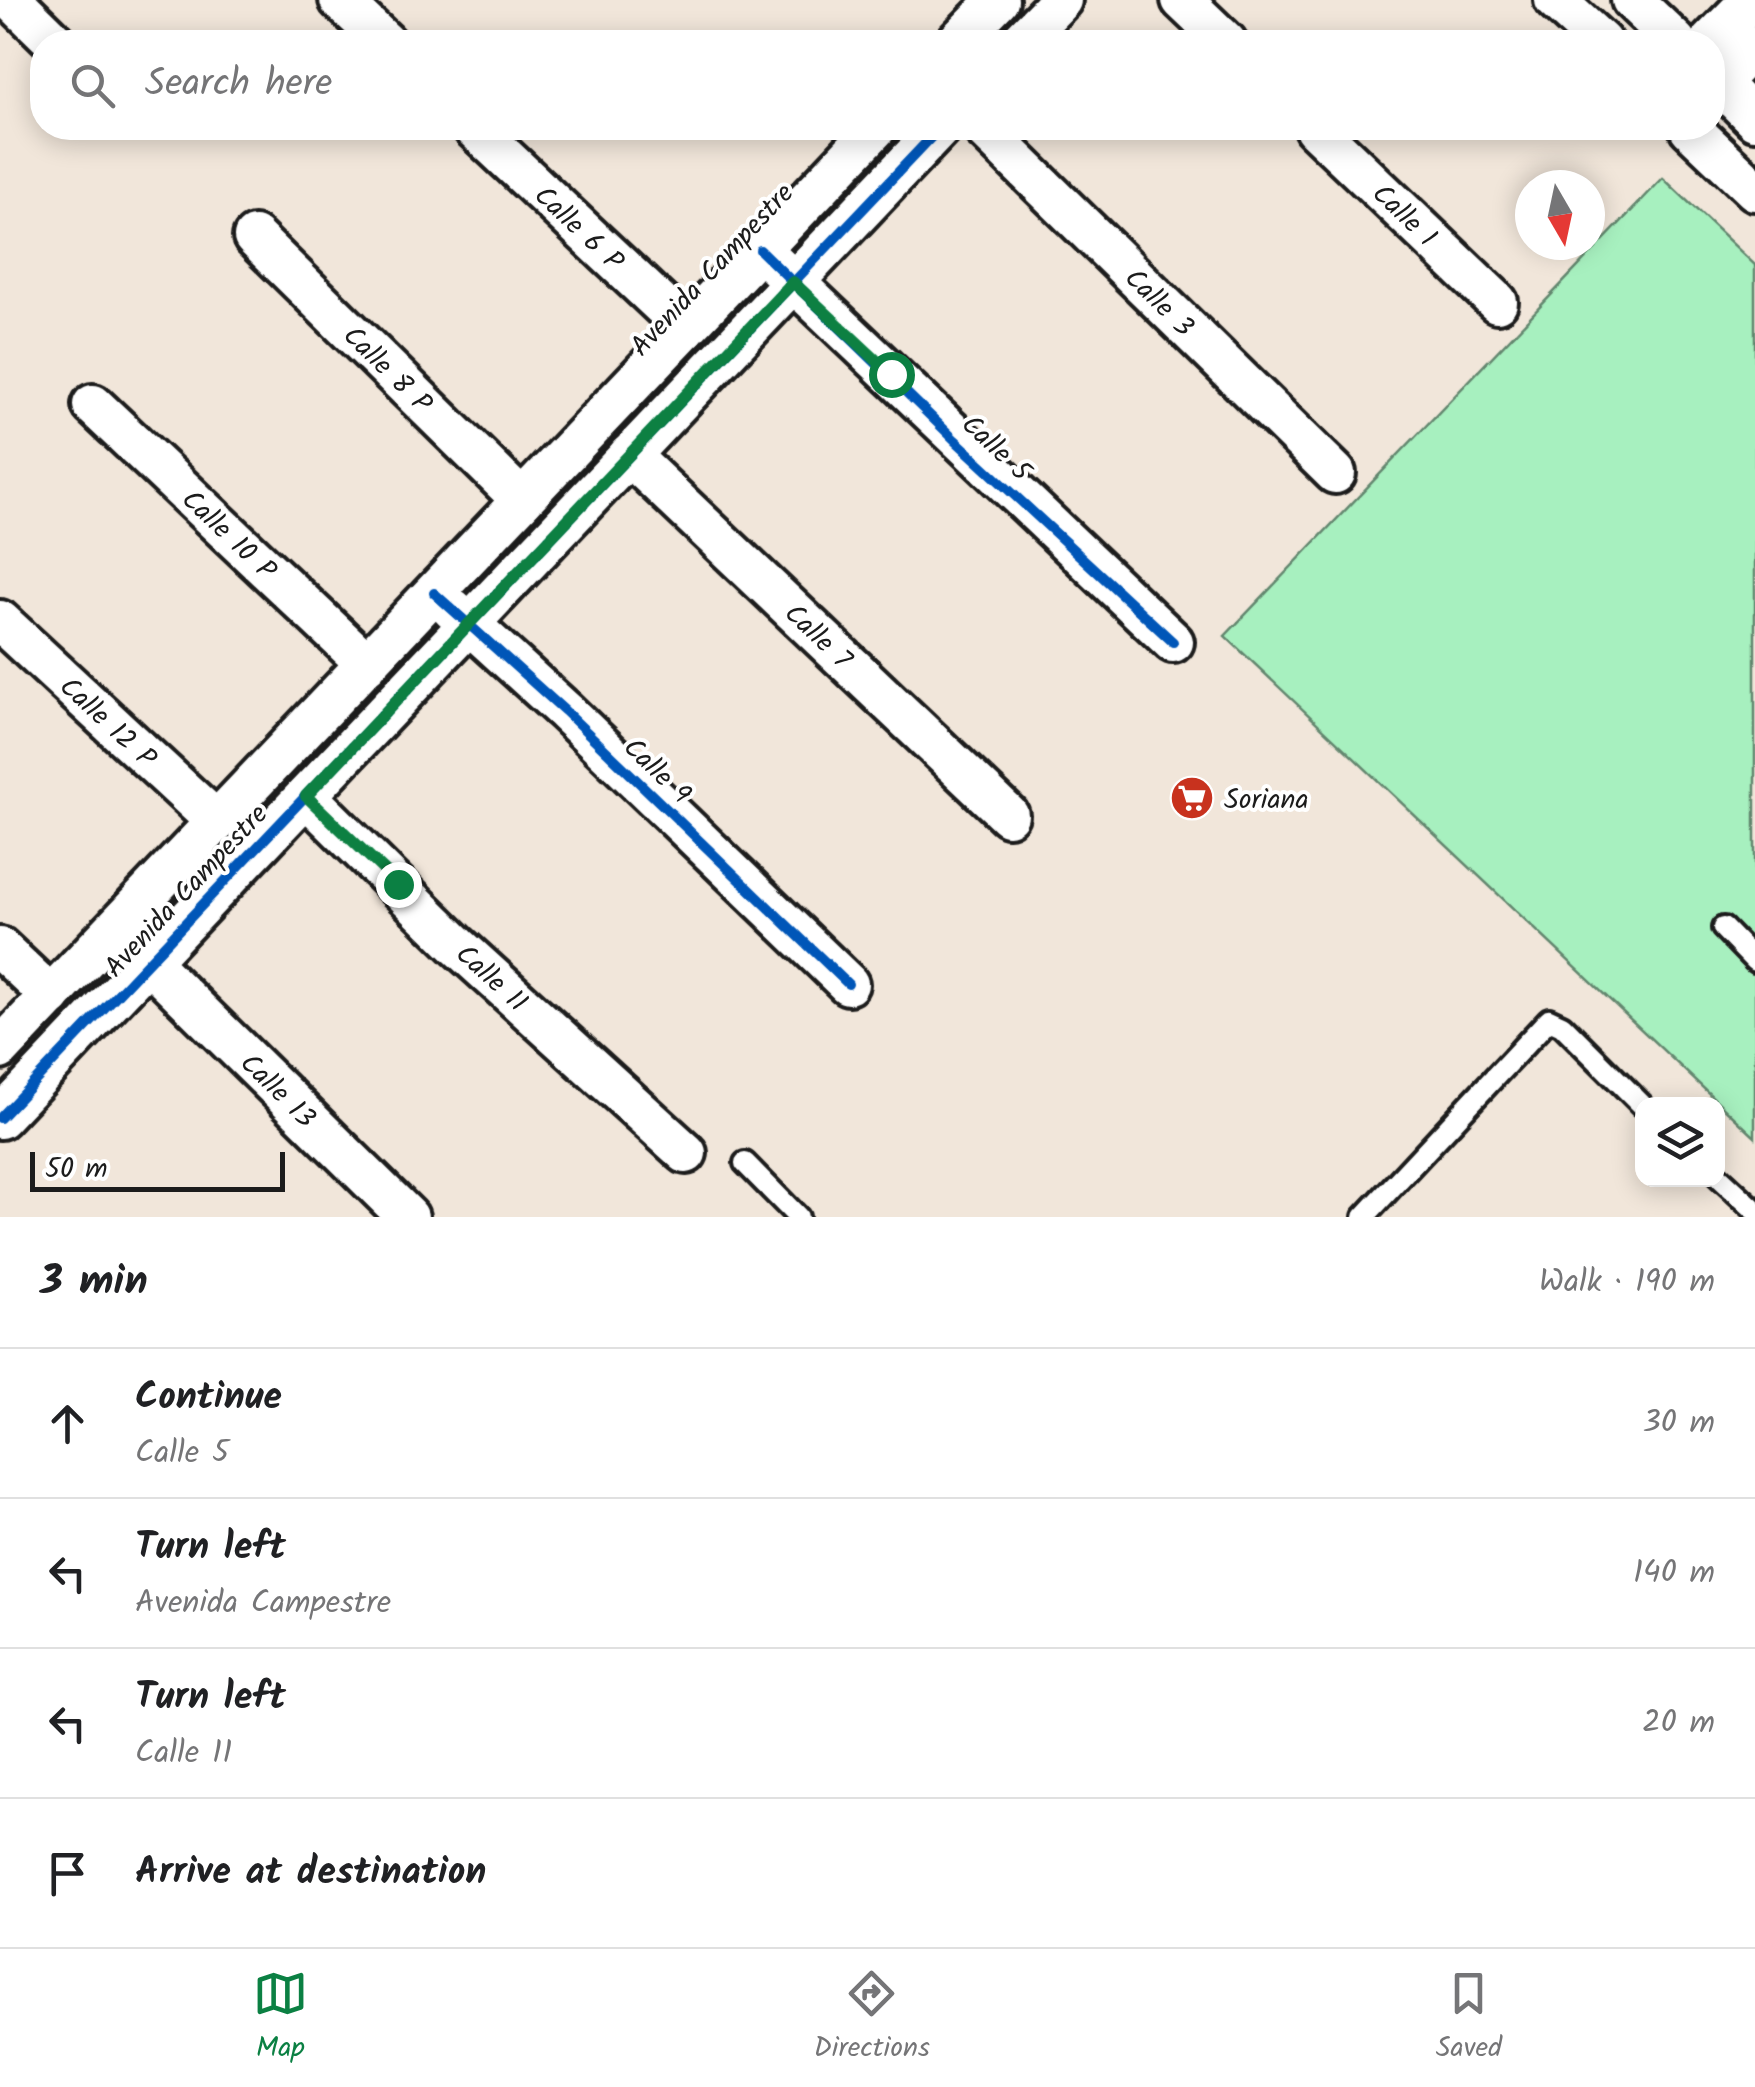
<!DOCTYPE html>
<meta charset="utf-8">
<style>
:root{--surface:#fff;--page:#f6f6f6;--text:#202124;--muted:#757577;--line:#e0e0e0;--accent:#0b8043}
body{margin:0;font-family:Kalam,sans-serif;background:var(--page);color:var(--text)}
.controls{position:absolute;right:30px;bottom:30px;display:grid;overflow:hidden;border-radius:20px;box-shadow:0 5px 25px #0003}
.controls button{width:90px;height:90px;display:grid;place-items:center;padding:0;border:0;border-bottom:2px solid var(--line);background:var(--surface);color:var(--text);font:50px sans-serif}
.compass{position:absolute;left:1515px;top:170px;width:90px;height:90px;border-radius:50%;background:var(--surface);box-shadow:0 5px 25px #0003;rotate:171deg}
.scale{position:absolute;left:30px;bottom:25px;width:255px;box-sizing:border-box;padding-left:10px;border:5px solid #1c1c1c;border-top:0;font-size:28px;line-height:35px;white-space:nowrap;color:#1c1c1c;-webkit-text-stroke:8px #fff;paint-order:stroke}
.stop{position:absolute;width:30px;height:30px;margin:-22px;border:8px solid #0b8043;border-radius:50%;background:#fff}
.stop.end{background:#0b8043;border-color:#fff;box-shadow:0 2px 10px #0008}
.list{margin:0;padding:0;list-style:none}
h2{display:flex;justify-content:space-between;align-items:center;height:130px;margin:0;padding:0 40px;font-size:42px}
h2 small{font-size:32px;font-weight:400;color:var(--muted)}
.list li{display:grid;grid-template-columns:65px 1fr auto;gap:30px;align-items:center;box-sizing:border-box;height:150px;padding:0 40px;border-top:2px solid var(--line)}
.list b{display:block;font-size:38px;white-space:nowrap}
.list p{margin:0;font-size:32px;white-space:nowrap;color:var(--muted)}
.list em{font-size:32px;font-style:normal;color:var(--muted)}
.icon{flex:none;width:55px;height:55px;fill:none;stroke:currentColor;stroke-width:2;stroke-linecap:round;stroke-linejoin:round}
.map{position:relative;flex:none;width:1755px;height:1217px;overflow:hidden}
.search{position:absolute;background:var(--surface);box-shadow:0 5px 25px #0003;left:30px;right:30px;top:30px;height:110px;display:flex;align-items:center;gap:25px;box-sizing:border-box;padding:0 35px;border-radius:40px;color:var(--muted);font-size:38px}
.sheet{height:730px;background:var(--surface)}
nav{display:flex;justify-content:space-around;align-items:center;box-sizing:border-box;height:140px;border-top:2px solid var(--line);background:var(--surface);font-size:28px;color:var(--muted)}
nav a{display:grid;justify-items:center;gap:5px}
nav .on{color:var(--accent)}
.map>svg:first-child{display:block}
.green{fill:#a7f0bf;stroke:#62866e;stroke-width:2.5}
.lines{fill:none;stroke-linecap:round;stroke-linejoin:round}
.service-casing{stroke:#1c1c1c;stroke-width:28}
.minor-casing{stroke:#1c1c1c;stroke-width:48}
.service{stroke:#fff;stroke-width:20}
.minor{stroke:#fff;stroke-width:40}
.cycleway-casing{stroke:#fff;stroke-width:16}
.cycleway{stroke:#0057b8;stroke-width:10}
.route{stroke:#0b8043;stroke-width:12}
.labels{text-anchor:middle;stroke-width:8;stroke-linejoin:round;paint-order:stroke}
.street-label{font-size:28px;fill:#1c1c1c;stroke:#fff}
.poi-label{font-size:28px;fill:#1c1c1c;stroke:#fff;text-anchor:start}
</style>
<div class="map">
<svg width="1755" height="1217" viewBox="0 0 1755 1217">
<rect width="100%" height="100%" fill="#f1e6da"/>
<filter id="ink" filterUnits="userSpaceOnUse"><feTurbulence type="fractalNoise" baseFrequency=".01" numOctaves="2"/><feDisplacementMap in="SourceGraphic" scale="20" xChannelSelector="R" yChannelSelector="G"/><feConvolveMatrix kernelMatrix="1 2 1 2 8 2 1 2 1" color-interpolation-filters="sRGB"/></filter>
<g filter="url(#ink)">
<!-- green -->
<path class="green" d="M 1663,178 L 1755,265 L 1755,1137 L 1225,636 Z"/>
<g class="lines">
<!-- service casing -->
<g class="service-casing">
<path id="service" d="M 1723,928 L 1755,961
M 745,1163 L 798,1217
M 1718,1176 L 1755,1210
M 1364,1217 L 1549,1019 L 1562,1025 L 1642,1105"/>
</g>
<!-- minor casing -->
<g class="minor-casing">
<g id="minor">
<path d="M 12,0 L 55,42"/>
<path d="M 340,0 L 385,42"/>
<path d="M 1182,0 L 1226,42"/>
<path d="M 1555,0 L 1601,42"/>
<path d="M 1632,0 L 1676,42"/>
<path d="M 957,42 L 998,0"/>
<path d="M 1020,42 L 1061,0"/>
<path d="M 1710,42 L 1751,0"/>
<path d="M 1712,76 L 1755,119"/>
<path d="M 1712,89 L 1755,46"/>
<path id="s1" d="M 474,128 L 686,328"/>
<path id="s2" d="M 983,128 L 1335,473"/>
<path id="s3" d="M 1315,128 L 1497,302"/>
<path d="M 1690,128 L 1755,190"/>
<path id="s4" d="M 254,237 L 522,500"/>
<path d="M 774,263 L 1173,642"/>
<path id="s5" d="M 93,405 L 367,664"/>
<path id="s6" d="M 629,455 L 1008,815"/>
<path d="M 452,608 L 565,711 L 848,984"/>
<path id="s7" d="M 0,621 L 217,822"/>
<path id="s8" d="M 306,796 L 458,946 L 686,1153"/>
<path d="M 0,948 L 51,996"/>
<path id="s9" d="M 149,962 L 408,1217"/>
<path d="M 0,1049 L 876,128"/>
<path d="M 0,1118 L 940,128"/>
</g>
</g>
<!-- service -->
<use href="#service" class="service"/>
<!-- minor -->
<use href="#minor" class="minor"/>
<!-- cycleway casing -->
<g class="cycleway-casing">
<path id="cycleway" d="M 760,250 L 955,440 L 1173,642
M 434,593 L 565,711 L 848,984
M 0,1118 L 940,128"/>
</g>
<!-- cycleway -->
<use href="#cycleway" class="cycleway"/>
</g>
</g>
<g class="lines" filter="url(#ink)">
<!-- route -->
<path class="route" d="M 398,884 L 306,796 L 793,282 L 891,374"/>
</g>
<!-- icons -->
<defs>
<g id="supermarket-disc" transform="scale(2.25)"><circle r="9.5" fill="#c8321e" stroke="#fff"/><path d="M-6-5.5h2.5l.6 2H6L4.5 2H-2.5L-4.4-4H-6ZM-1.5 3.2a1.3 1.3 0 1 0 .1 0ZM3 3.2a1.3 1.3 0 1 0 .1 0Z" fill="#fff"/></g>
</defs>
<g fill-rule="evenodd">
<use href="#supermarket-disc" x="1192" y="798"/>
</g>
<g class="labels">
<!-- street labels -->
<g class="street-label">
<text dy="10" stroke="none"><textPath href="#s3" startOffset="125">Calle 1</textPath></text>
<text dy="10" stroke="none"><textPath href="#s1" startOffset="145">Calle 6 P</textPath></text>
<text transform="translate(711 269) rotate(-47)" y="10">Avenida Campestre</text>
<text dy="10" stroke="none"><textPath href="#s2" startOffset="248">Calle 3</textPath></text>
<text dy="10" stroke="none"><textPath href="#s4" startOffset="188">Calle 8 P</textPath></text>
<text transform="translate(997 447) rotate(43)" y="10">Calle 5</text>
<text dy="10" stroke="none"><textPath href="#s5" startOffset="188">Calle 10 P</textPath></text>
<text dy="10" stroke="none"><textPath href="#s6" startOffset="262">Calle 7</textPath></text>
<text dy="10" stroke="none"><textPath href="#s7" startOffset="148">Calle 12 P</textPath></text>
<text transform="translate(658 770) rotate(44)" y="10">Calle 9</text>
<text transform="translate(185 890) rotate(-47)" y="10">Avenida Campestre</text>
<text dy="10" stroke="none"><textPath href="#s8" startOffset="260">Calle 11</textPath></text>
<text dy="10" stroke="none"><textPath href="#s9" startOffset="182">Calle 13</textPath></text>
</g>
<!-- poi labels -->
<g class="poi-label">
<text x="1224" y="808">Soriana</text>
</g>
</g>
</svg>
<div class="controls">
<button><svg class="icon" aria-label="layers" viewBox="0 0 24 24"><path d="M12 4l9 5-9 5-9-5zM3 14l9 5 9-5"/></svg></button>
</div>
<svg class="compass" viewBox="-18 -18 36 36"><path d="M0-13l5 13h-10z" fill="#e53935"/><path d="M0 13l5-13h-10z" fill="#757577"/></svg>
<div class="scale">50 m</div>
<div class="stop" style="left:891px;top:374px"></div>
<div class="stop end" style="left:398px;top:884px"></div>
<div class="search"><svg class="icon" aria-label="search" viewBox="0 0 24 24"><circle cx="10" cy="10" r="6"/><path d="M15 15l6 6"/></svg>Search here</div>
</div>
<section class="sheet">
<h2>3 min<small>Walk · 190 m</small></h2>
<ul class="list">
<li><svg class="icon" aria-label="ahead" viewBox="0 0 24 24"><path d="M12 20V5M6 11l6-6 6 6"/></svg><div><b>Continue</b><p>Calle 5</p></div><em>30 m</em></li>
<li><svg class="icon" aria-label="left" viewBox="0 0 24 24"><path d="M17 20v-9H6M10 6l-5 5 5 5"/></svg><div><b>Turn left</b><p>Avenida Campestre</p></div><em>140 m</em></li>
<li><svg class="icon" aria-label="left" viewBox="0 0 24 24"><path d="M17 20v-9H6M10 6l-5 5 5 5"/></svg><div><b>Turn left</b><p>Calle 11</p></div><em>20 m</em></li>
<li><svg class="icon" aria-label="arrive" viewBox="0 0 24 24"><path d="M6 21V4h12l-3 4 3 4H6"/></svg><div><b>Arrive at destination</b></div></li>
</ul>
</section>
<nav>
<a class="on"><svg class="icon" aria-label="map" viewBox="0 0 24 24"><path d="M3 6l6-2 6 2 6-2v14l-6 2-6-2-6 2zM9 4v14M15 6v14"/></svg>Map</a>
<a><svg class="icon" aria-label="directions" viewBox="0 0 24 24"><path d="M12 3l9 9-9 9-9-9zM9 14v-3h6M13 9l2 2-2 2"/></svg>Directions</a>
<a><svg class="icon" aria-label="saved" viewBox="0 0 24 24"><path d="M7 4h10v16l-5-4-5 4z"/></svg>Saved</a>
</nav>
